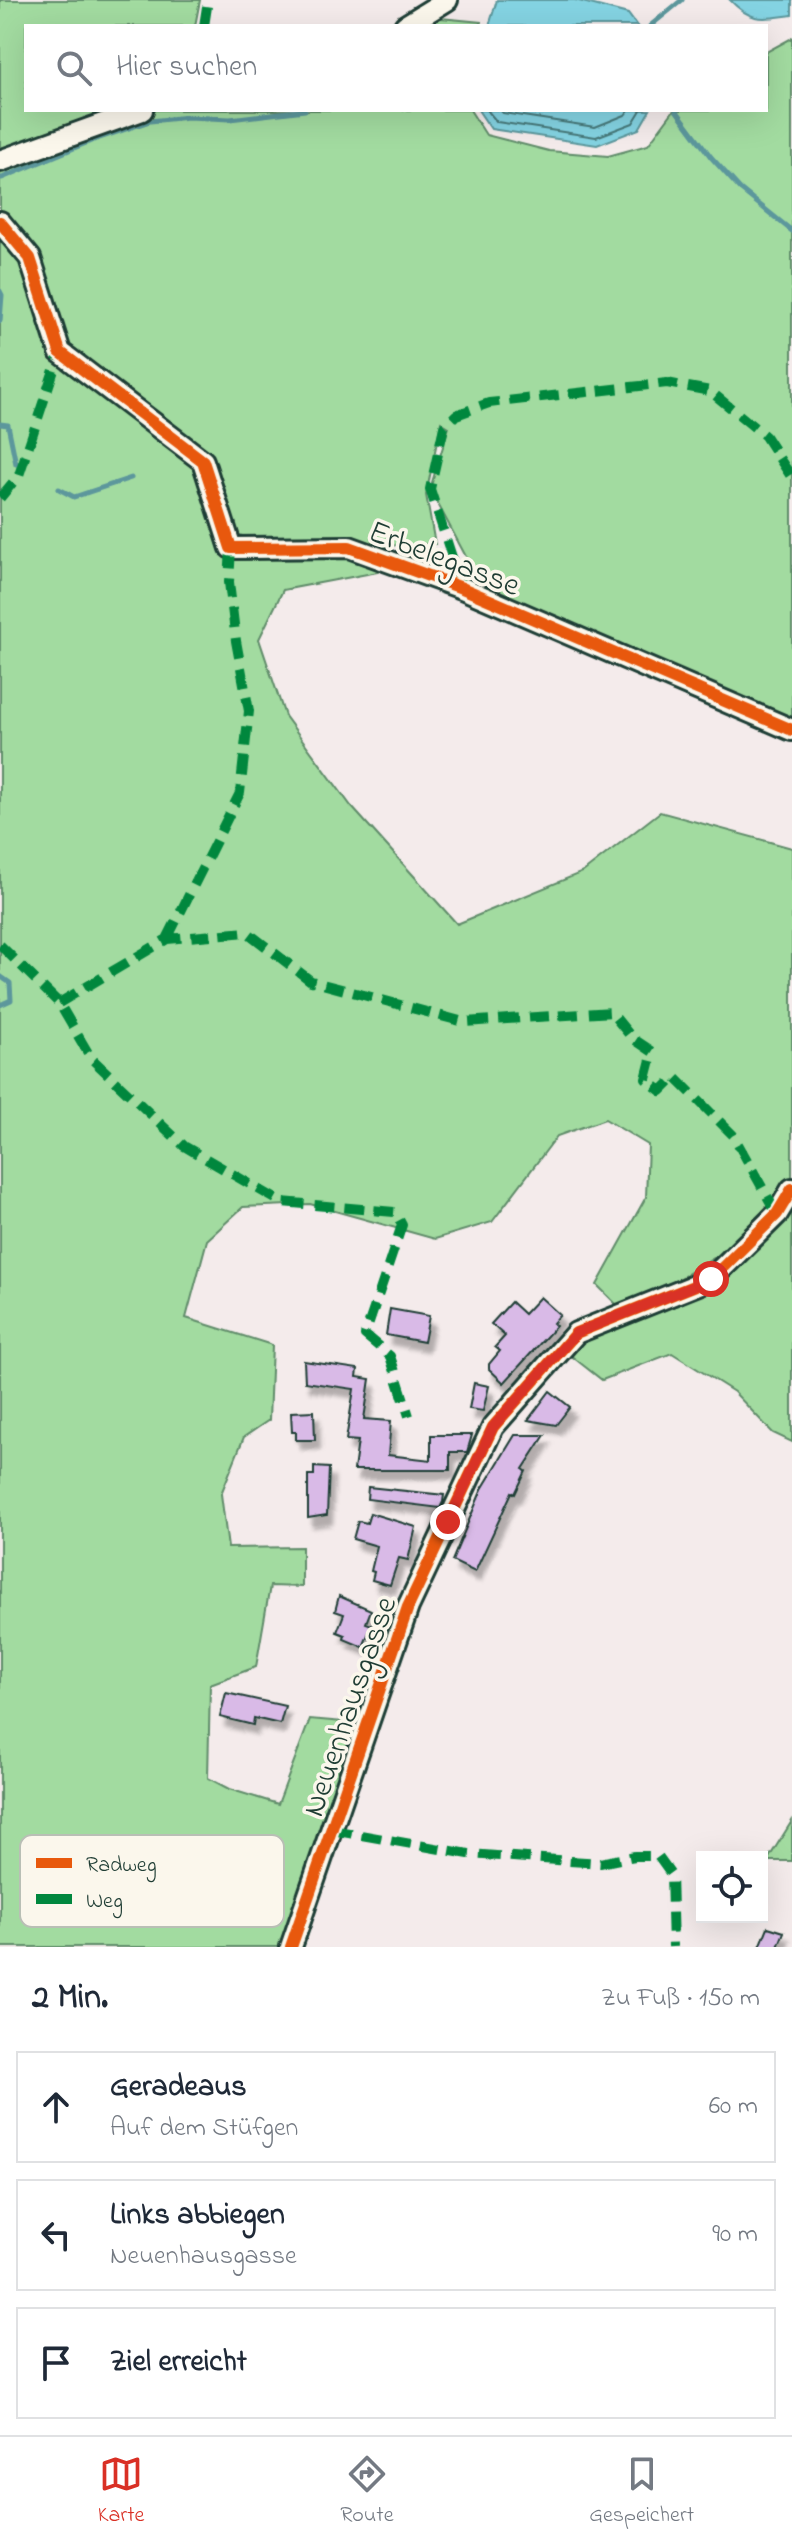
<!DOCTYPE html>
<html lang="de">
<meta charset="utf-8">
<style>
:root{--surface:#fff;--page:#f6f6f7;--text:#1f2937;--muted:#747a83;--line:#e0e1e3;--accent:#d93025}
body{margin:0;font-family:"Indie Flower",sans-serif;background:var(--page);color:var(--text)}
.controls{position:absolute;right:24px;bottom:24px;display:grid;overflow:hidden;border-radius:0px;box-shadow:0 8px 32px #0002}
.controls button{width:72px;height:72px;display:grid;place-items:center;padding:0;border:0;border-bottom:2px solid var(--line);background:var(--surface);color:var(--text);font:40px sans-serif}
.stop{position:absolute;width:24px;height:24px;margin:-18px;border:6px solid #d93025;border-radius:50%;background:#fff}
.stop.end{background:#d93025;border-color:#fff;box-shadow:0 2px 8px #0008}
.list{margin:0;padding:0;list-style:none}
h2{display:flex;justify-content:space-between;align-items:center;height:104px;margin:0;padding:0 32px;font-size:34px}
h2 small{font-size:26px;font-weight:400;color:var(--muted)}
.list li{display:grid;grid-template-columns:52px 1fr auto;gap:24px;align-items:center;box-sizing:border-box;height:112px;margin:0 16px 16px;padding:0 16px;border:2px solid var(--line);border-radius:0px}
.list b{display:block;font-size:30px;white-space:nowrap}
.list p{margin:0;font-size:26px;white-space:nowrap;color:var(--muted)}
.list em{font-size:26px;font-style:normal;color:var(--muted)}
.icon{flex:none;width:44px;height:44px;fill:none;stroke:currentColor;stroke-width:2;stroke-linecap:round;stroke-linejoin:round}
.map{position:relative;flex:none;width:792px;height:1947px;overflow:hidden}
.search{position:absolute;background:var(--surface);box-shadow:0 8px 32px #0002;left:24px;right:24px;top:24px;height:88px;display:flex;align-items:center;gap:20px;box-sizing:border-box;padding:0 28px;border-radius:0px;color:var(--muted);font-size:30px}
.sheet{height:488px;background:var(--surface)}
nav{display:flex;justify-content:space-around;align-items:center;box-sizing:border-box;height:112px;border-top:2px solid var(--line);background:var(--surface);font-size:22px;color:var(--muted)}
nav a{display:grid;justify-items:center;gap:4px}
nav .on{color:var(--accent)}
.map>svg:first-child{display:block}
.green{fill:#a2dba0;stroke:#608c6a;stroke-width:2}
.water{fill:#84d3e2;stroke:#5c979c;stroke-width:2}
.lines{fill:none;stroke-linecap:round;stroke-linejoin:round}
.shore{stroke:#47797a;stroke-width:2}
.stream{stroke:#5c979c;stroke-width:5}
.building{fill:#d9bae7;stroke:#1f3d34;stroke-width:2;filter:url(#shadow)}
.minor-casing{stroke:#1f3d34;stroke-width:26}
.minor{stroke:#fbf7ec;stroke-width:20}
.quiet{stroke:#00873e;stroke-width:10;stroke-dasharray:20 10;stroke-linecap:butt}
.cycleway-casing{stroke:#fbf7ec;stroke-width:17}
.cycleway{stroke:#e8590c;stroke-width:12}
.route{stroke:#d93025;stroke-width:10}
.labels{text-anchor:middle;stroke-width:7;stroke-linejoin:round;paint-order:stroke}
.street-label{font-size:32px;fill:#1f3d34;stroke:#fbf7ec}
.key{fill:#fbf7ec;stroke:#b9bfb5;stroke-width:2}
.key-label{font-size:22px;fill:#1f3d34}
</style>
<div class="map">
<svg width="792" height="1947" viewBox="0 0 792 1947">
<defs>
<filter id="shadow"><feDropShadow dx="5" dy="9" stdDeviation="2" flood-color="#0004"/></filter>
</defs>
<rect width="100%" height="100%" fill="#f4ebeb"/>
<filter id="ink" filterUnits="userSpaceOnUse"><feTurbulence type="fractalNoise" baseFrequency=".0125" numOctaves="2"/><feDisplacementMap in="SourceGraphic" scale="16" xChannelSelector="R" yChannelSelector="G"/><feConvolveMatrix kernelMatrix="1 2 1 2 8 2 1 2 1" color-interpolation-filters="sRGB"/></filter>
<g filter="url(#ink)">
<!-- green -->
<path class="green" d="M 0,0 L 200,0 L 195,26 L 26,26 L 26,110 L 470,110 L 486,135 L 549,151 L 608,156 L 648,145 L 674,110 L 766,110 L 766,52 L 792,38 L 792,723 L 510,601 L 471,566 L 430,489 L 449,427 L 441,422 L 426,495 L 435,544 C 398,545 255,553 232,530 C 223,521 201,466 194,451 L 211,523 L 252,547 L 377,559 L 378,572 L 283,590 L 259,639 L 285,716 L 351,806 L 457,924 L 583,872 L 660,812 L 792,848 L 792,1177 L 732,1247 L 659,1291 L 619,1307 L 597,1285 L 646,1197 L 648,1145 L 605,1119 L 557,1136 L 492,1222 L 435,1239 L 310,1204 L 243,1207 L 207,1240 L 186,1318 L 272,1345 L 269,1420 L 244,1437 L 221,1494 L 228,1548 L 302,1547 L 302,1587 L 270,1586 L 256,1667 L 210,1684 L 208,1778 L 229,1789 L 278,1804 L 310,1719 L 354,1723 L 327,1827 L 281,1947 L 0,1947 Z
M 430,17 L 481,22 L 481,26 L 426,26 Z
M 792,1206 L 792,1442 L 773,1433 L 734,1392 L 672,1353 L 602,1380 L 570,1355 L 573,1345 L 709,1285 L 760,1246 Z
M 792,1821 L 792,1861 L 767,1861 Z"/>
<!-- water -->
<path class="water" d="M 497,0 L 575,0 L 628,14 L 637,26 L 489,26 Z
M 730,0 L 792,0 L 792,15 C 763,19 752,23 730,0 Z
M 478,110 L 650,110 L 639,129 L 597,145 L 491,129 Z"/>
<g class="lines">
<!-- shore -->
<path class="shore" d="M 487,110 L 497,122 L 596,137 L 633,123 L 641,110
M 500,110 L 503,113 L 595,127 L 625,115 L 629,110"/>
<!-- stream -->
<path class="stream" d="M 650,26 L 682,0
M 676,110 L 711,157 L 740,189 L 792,231
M 2,178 L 91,141 L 150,121 L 188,117 L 230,119 L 305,110
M 0,291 L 2,295 L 0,321
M 0,424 L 8,425 L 16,464
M 59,489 L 74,497 L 131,478
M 0,976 L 10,983 L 11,1000 L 0,1005"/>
</g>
<!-- building -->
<path class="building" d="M 540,1297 L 560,1315 L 553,1323 L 556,1326 L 504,1383 L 489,1369 L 489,1364 L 500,1351 L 495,1347 L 505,1336 L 491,1324 L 511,1302 L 524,1314 Z
M 390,1309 L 429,1316 L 424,1342 L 386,1335 Z
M 304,1361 L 358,1369 L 357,1377 L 370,1379 L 364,1419 L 391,1421 L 388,1455 L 431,1460 L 431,1435 L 472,1435 L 467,1452 L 450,1452 L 450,1470 L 354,1470 L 358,1441 L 346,1440 L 354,1389 L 305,1382 Z
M 474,1383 L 489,1386 L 483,1411 L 469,1409 Z
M 550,1391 L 570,1407 L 556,1425 L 528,1420 Z
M 314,1411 L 315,1440 L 296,1440 L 296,1432 L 292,1432 L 291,1412 Z
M 515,1435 L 545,1435 L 523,1469 L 526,1471 L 515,1494 L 512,1492 L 475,1572 L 452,1561 L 482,1489 Z
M 314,1467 L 329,1468 L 327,1515 L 308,1518 L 308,1475 L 314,1475 Z
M 368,1487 L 444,1495 L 443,1502 L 440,1508 L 367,1499 Z
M 370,1513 L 416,1527 L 408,1560 L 399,1558 L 390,1585 L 372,1580 L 374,1572 L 371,1571 L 377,1546 L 353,1539 L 358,1521 L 367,1523 Z
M 339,1596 L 371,1610 L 366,1623 L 372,1625 L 363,1647 L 344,1639 L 345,1635 L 337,1632 L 344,1614 L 335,1611 Z
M 226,1693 L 285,1706 L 280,1724 L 254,1718 L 253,1725 L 220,1717 Z
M 768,1927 L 784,1932 L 778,1947 L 760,1947 Z"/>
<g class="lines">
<!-- minor casing -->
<g class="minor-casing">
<path id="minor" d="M 405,26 L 447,0
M 0,161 L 142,110
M 0,222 L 30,258 L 60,352 L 203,461 L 231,548 L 349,547 L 462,588 L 792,730
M 291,1947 L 408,1607 L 493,1427 L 576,1333 L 711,1279 L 777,1214 L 792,1189"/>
</g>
<!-- minor -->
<use href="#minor" class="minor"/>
<!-- quiet -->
<path class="quiet" d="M 204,26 L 208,0
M 0,498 L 19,475 L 60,352
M 462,588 L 430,489 L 444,427 L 456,415 L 489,403 L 667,383 L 710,391 L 765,436 L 792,478
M 167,939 L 240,793 L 249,711 L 236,641 L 229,582 L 231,548
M 0,945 L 59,1003 L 91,1058 L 184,1146 L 281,1202 L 395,1212 L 402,1225 L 365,1335 L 390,1356 L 409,1416
M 59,1003 L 167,939 L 247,932 L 311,981 L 464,1022 L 611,1012 L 632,1038 L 653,1052 L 646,1079 L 661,1091 L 675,1077 L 733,1135 L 777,1214
M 332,1830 L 469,1854 L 600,1863 L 635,1856 L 658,1856 L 671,1874 L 673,1947"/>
<!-- cycleway casing -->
<g class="cycleway-casing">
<path id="cycleway" d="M 0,222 L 30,258 L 60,352 L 203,461 L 231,548 L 349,547 L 462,588 L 792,730
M 291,1947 L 408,1607 L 493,1427 L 576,1333 L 711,1279 L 777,1214 L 792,1189"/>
</g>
<!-- cycleway -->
<use href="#cycleway" class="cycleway"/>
</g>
</g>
<g class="lines" filter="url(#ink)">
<!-- route -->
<path class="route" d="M 448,1522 L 493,1427 L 576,1333 L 711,1279"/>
</g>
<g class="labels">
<!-- street labels -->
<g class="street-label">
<text transform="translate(445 557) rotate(21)" y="11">Erbelegasse</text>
<text transform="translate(348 1706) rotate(-71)" y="11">Neuenhausgasse</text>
</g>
</g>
<!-- legend -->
<rect x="20" y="1835" width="264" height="92" rx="12" class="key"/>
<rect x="36" y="1858" width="36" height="10" fill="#e8590c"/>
<rect x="36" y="1894" width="36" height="10" fill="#00873e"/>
<g class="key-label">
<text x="86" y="1871">Radweg</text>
<text x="86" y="1907">Weg</text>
</g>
</svg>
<div class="controls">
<button><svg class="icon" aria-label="locate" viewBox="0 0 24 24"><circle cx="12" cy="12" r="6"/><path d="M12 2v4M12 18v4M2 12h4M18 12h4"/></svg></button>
</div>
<div class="stop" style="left:711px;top:1279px"></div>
<div class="stop end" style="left:448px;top:1522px"></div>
<div class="search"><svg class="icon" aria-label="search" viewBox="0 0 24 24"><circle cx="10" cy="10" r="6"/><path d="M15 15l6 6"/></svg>Hier suchen</div>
</div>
<section class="sheet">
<h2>2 Min.<small>Zu Fuß · 150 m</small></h2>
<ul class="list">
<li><svg class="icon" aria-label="ahead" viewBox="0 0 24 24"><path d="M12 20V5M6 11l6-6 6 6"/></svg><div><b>Geradeaus</b><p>Auf dem Stüfgen</p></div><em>60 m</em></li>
<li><svg class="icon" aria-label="left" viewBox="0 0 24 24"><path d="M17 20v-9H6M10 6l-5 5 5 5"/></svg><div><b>Links abbiegen</b><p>Neuenhausgasse</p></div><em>90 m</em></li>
<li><svg class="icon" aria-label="arrive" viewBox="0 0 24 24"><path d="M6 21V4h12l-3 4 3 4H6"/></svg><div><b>Ziel erreicht</b></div></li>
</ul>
</section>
<nav>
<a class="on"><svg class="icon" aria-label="map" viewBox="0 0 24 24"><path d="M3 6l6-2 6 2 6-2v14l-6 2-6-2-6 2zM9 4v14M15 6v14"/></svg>Karte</a>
<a><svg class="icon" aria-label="directions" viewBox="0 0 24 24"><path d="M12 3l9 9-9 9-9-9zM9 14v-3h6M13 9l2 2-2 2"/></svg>Route</a>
<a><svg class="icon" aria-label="saved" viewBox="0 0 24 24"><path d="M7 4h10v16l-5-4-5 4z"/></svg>Gespeichert</a>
</nav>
